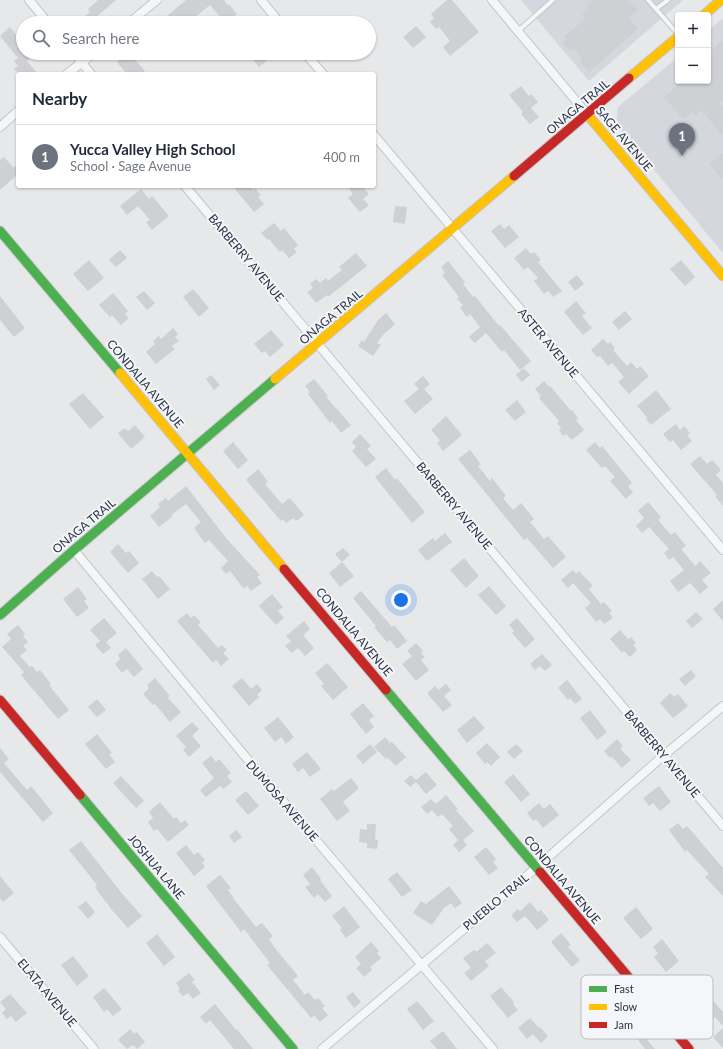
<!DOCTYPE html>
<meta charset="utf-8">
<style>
:root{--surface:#fff;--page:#f2f2f3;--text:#1f2937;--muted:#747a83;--line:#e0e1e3;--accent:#6c737f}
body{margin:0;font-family:Lato,sans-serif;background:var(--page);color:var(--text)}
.controls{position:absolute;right:12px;top:12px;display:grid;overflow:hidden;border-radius:4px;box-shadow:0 1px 3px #0004}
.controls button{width:36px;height:36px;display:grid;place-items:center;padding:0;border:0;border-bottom:1px solid var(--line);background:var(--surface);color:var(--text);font:20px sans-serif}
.you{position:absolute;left:401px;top:600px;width:14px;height:14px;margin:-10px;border:3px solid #fff;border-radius:50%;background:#1a73e8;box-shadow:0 0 0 6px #1a73e833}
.badge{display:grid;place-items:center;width:26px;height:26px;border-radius:50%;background:var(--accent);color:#fff;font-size:13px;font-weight:700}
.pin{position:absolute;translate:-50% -33px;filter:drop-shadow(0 1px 2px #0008)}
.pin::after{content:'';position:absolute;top:21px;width:14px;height:12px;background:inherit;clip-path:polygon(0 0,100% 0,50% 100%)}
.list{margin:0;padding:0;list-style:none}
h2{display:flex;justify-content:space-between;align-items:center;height:52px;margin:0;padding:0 16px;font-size:17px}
h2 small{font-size:13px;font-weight:400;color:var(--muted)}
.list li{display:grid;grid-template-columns:26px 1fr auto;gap:12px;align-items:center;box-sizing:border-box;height:64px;padding:0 16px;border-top:1px solid var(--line)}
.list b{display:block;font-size:15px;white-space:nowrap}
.list p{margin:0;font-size:13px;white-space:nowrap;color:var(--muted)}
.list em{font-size:13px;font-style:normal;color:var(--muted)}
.icon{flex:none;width:22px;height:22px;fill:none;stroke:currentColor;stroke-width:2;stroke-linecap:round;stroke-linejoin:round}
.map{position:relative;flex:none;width:723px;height:1049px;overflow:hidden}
.search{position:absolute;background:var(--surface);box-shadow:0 1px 3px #0004;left:16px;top:16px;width:360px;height:44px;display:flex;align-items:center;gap:10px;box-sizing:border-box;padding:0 14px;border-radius:22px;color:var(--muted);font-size:15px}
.panel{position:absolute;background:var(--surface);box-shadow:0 1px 3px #0004;left:16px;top:72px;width:360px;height:116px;border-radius:4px}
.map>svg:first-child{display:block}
.built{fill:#d4d7dd}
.building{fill:#ced0d3}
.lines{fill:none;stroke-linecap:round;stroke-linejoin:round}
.lane-casing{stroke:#c4c6c8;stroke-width:6}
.street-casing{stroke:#c4c6c8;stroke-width:10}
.fast-casing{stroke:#c4c6c8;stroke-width:11}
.slow-casing{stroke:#c4c6c8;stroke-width:11}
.jam-casing{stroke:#c4c6c8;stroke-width:11}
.lane{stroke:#f5f6f7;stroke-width:4}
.street{stroke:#f5f6f7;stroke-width:8}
.fast{stroke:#4caf50;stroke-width:9}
.slow{stroke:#ffc107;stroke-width:9}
.jam{stroke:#c62828;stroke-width:9}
.labels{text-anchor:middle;stroke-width:4;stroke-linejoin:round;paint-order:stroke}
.street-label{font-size:12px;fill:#2b3445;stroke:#f4f6f9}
.key{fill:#f4f6f9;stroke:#b8bcc3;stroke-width:1}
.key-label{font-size:11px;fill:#2b3445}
</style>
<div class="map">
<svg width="723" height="1049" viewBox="0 0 723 1049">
<rect width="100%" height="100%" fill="#e6e8ea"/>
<!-- built -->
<path class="built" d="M 521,0 L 683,0 L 589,81 Z
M 723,18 L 723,253 L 616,124 L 618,107 L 678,57 L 678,81 L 708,81 L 708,31 Z"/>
<!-- building -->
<path class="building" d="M 98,0 L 116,0 L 89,23 L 84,17 L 90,12 L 88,9 Z
M 186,0 L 224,0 L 228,6 L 229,4 L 237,14 L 225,23 L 210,5 L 188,23 L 174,23 L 168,15 Z
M 447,0 L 452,0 L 479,32 L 450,56 L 443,47 L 450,41 L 439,27 L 436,29 L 430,22 L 434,18 L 431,14 Z
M 594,0 L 629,0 L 638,9 L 628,17 L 638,29 L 589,72 L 579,60 L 582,58 L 573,48 L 570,51 L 563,43 L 567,40 L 564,37 L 586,18 L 582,14 L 588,8 L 587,6 Z
M 416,26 L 426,37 L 413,48 L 403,37 Z
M 10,27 L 23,43 L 23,53 L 36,53 L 27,61 L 38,74 L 19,74 L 14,69 L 18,66 L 14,61 L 18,58 L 0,36 Z
M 723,40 L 723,100 L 720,103 L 723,107 L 723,136 L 701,110 L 695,116 L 692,112 L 683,119 L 664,97 L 683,81 L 708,81 L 708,53 Z
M 127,53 L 129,53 L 145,71 L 142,74 L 127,74 L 117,62 Z
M 248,53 L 266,53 L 270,58 L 259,67 Z
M 521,86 L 529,96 L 531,94 L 538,102 L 531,108 L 539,117 L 530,124 L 521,114 L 523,112 L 509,95 Z
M 723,153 L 723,180 L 710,164 Z
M 4,157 L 14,168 L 18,164 L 18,174 L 0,190 L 0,160 Z
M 239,186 L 250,186 L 253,190 L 255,188 L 261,195 L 258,197 L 264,204 L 254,212 L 235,189 Z
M 353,186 L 362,186 L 369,194 L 363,199 L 369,205 L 360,212 L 348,198 L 353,194 L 349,189 Z
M 141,189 L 149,199 L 152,196 L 169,216 L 152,230 L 146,222 L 150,220 L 138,206 L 127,215 L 120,206 Z
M 395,206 L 407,207 L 405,224 L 393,222 Z
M 274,223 L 281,231 L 284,228 L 298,245 L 294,249 L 297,252 L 289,258 L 282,250 L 280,252 L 269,239 L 268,240 L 261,233 Z
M 500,224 L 504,229 L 509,225 L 519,237 L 505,248 L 491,231 Z
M 526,248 L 531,254 L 534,252 L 541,260 L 538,262 L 562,291 L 553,297 L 548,291 L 544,294 L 534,281 L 538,278 L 528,267 L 524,270 L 514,258 Z
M 120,250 L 127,258 L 116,267 L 109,260 Z
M 356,253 L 367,266 L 328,297 L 327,295 L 316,303 L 307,292 L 313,288 L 310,284 L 316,279 L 320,283 L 326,278 L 328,281 L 342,270 L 339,267 Z
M 89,260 L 104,278 L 88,291 L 73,274 Z
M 681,260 L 695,277 L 685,286 L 670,269 Z
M 448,261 L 465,282 L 463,284 L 473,297 L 475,296 L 499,326 L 500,325 L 531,361 L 520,370 L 504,350 L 502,352 L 486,333 L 475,343 L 469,337 L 480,327 L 470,314 L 467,317 L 460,308 L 463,305 L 457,299 L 459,297 L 442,275 L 445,273 L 441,267 Z
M 577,275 L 584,284 L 575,291 L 568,282 Z
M 193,289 L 209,308 L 199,317 L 183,297 Z
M 144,291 L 155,303 L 147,310 L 136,297 Z
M 113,293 L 128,311 L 125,314 L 129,318 L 121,325 L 112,315 L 110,317 L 99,305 Z
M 0,296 L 25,328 L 14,337 L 0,320 Z
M 576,301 L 586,313 L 582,316 L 592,328 L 583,335 L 564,312 Z
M 625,311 L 632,319 L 619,330 L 612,322 Z
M 386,313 L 395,324 L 382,336 L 377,343 L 381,345 L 373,356 L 358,346 L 362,340 L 364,342 L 378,320 Z
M 173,328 L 178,334 L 175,337 L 179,341 L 172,346 L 175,349 L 156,364 L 146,352 L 155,344 L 153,341 L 159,336 L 161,339 Z
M 271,330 L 284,345 L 270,357 L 265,351 L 262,353 L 254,344 Z
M 603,339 L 608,344 L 610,342 L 615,348 L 613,350 L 627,366 L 631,362 L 637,369 L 640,366 L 649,376 L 629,394 L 618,382 L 624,377 L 612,363 L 608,366 L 600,356 L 597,357 L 591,350 Z
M 524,368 L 530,375 L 522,382 L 516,375 Z
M 211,375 L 220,385 L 214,390 L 206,379 Z
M 423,376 L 430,384 L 424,389 L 433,399 L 415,414 L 404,401 L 419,389 L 414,384 Z
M 314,379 L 328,396 L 326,397 L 351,425 L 341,433 L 332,421 L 330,423 L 308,394 L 310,392 L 305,386 Z
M 544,381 L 549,387 L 550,386 L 571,411 L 572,410 L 578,418 L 576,420 L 584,430 L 572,440 L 566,434 L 563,436 L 559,430 L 561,428 L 557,423 L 559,421 L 539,398 L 541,396 L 535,389 Z
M 656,390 L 671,409 L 651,425 L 646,419 L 647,417 L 637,406 Z
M 83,393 L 104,417 L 90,429 L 69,404 Z
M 517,400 L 526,412 L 515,421 L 505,410 Z
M 446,416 L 462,435 L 443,451 L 437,443 L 440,440 L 431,430 Z
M 676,424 L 680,430 L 684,426 L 690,433 L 687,435 L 692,441 L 681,450 L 673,440 L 670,442 L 663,434 Z
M 135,425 L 145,437 L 131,449 L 118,433 L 125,428 L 128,431 Z
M 360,434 L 371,446 L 367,449 L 376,459 L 366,467 L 352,451 L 356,447 L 352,442 Z
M 233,442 L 248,460 L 238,469 L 223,451 Z
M 595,442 L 600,448 L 602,446 L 632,483 L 628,486 L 633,492 L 626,499 L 610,481 L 615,477 L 605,466 L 602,468 L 586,450 Z
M 470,450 L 481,464 L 478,466 L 490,481 L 492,478 L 506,496 L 503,498 L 513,510 L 521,503 L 534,519 L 530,522 L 544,539 L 548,536 L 566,557 L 553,568 L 527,538 L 524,540 L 458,459 Z
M 700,456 L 707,464 L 712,460 L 721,470 L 716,475 L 723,483 L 723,506 L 715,496 L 717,495 L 690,464 Z
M 386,468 L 395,480 L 397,478 L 425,512 L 412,523 L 375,477 Z
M 258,469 L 268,482 L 265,484 L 282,504 L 290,498 L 304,515 L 296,521 L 293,518 L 286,523 L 283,519 L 281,521 L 246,480 Z
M 186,486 L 226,538 L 260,575 L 257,577 L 262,583 L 251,591 L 247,586 L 244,589 L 230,571 L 226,574 L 221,568 L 228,561 L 209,540 L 205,543 L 194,528 L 201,522 L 186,504 L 171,515 L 173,516 L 159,527 L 150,516 L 160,507 L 158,504 L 166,498 L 168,501 Z
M 648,502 L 661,517 L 658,520 L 671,535 L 675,532 L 686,546 L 681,549 L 695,566 L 700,561 L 711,573 L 702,580 L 708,587 L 700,594 L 690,583 L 678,592 L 670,581 L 684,570 L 673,557 L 669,560 L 664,553 L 669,549 L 649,527 L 642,533 L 636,526 L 644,518 L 638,511 Z
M 445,533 L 452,542 L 427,561 L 418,550 L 433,538 L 435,541 Z
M 118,544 L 126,553 L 129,551 L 139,563 L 128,573 L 110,552 Z
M 343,548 L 350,555 L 342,562 L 335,554 Z
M 464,558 L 479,576 L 466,588 L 450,570 Z
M 342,562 L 354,576 L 340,587 L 329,573 Z
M 573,570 L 576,574 L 579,571 L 593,586 L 589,589 L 601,604 L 604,602 L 612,611 L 609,613 L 613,618 L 604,624 L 600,619 L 596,622 L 585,608 L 591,603 L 573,583 L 568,588 L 561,580 Z
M 152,571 L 157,577 L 159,576 L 170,589 L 158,599 L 142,579 Z
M 489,586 L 506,606 L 496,615 L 478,595 Z
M 78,587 L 87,599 L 84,601 L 89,608 L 77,617 L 63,599 Z
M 361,591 L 392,627 L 394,625 L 407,641 L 397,649 L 390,640 L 387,642 L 374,627 L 376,626 L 353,598 Z
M 272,594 L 283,607 L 278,611 L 284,618 L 276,625 L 259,606 Z
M 723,600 L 723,621 L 713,609 Z
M 696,612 L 703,619 L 692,628 L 686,621 Z
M 187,613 L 191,618 L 194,615 L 201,622 L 198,625 L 218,648 L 222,645 L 227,650 L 223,653 L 229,659 L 221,666 L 216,660 L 213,663 L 177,621 Z
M 104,618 L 117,633 L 106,642 L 111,648 L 103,654 L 95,645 L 100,641 L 90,630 Z
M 517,618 L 535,639 L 525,648 L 512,633 L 514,631 L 509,625 Z
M 304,621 L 310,629 L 303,635 L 314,648 L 305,656 L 298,648 L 292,653 L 285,646 L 291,641 L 286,636 Z
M 18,625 L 25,634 L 23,636 L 28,642 L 23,646 L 27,650 L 20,656 L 30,667 L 32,666 L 37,672 L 40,670 L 51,684 L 49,685 L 69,710 L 58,719 L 21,675 L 24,672 L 2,647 L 11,639 L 7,634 Z
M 620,630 L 628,639 L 631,637 L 636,643 L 633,645 L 637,650 L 630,657 L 624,651 L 622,653 L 610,639 Z
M 416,643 L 423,651 L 421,653 L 425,657 L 421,660 L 429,670 L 416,681 L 402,664 L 412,656 L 407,651 Z
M 126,648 L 143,669 L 134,677 L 127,669 L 122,673 L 115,664 L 120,659 L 118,655 Z
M 542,654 L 552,665 L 545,671 L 540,666 L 535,670 L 531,666 L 531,663 Z
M 327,663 L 348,687 L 333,700 L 321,686 L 324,684 L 315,673 Z
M 691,670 L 696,676 L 685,686 L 679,679 Z
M 155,678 L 170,696 L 168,698 L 181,712 L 170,722 L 155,704 L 153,705 L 143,694 L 149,688 L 147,685 Z
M 242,678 L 251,689 L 257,684 L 262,690 L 257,695 L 259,697 L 249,706 L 232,686 Z
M 567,680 L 582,699 L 575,704 L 570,698 L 568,700 L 558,688 Z
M 446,684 L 451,690 L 444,696 L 452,705 L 443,712 L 427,693 L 435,686 L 438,690 Z
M 670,693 L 674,697 L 678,694 L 688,706 L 673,718 L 660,703 Z
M 97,699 L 106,710 L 97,717 L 88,707 Z
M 363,703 L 374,716 L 369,720 L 374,727 L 366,734 L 350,714 Z
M 590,710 L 607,732 L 597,740 L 580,718 Z
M 474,716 L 485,728 L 467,743 L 457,730 Z
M 278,717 L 294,737 L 286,744 L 281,737 L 275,742 L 264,728 Z
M 192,722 L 199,729 L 192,736 L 201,746 L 189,757 L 183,750 L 186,747 L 176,736 Z
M 97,734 L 112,753 L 109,754 L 115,762 L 106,769 L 85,744 Z
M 385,737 L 390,743 L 391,741 L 406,757 L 396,766 L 388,758 L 386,759 L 374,747 Z
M 617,739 L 623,746 L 620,748 L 631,760 L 622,768 L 612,757 L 610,758 L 604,751 Z
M 487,743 L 500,757 L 491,766 L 487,762 L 485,764 L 476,753 Z
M 370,744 L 377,752 L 363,764 L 356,756 Z
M 516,744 L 523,751 L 514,759 L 507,752 Z
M 0,748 L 9,759 L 4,763 L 27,790 L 31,786 L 53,813 L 43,822 L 0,772 Z
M 307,752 L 321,769 L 310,777 L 303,768 L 298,772 L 292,764 Z
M 211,756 L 216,762 L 219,759 L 231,773 L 227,776 L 232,782 L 223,789 L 220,786 L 206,797 L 200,790 L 214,778 L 202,763 Z
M 426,772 L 437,785 L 426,794 L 416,782 L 410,787 L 404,781 L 411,775 L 416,780 Z
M 513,774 L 530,794 L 521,802 L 504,782 Z
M 121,776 L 144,801 L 136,808 L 113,783 Z
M 351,778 L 359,788 L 343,802 L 350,811 L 337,821 L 320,799 L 332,789 L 334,791 Z
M 659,786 L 671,802 L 660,811 L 653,803 L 649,806 L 643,798 Z
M 246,791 L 259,806 L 248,815 L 235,800 Z
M 446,795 L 458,809 L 456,810 L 474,831 L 463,840 L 467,845 L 459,852 L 453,845 L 458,840 L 449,829 L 453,826 L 442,814 L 438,817 L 432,810 L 427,814 L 421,807 L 431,799 L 436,804 Z
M 160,802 L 174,819 L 176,817 L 181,823 L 185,820 L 189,825 L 168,842 L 157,829 L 154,831 L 148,822 L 153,818 L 149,812 Z
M 539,803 L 544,809 L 550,804 L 559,815 L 543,828 L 536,819 L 533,821 L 527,813 Z
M 678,823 L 683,829 L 687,826 L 723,868 L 723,896 L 705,877 L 709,874 L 687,850 L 685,852 L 669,830 Z
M 367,824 L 376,824 L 375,839 L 378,840 L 377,849 L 367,848 L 367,843 L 359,842 L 360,829 L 367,830 Z
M 236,830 L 242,837 L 234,843 L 229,836 Z
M 81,841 L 124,896 L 142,916 L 128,928 L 110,908 L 110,907 L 95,888 L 97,885 L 69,850 Z
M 186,845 L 194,855 L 198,852 L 205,860 L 202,862 L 205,867 L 194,876 L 176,853 Z
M 486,847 L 496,859 L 493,862 L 498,868 L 489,875 L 474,857 Z
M 312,867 L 321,879 L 320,880 L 332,896 L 325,902 L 318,894 L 314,898 L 305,887 L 310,884 L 303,875 Z
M 397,872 L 412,890 L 402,897 L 388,879 Z
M 220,875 L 231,888 L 228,890 L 234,898 L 233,898 L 256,927 L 262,923 L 273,936 L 269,939 L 274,947 L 298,976 L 293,980 L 305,995 L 308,992 L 315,1000 L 318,998 L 325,1006 L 322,1008 L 328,1015 L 320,1022 L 314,1015 L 311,1018 L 267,965 L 270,963 L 244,929 L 241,932 L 206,886 Z
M 0,876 L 14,893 L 3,902 L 0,898 Z
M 449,886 L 462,903 L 455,908 L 451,903 L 444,908 L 432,925 L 413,913 L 421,901 L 426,904 Z
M 86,901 L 95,912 L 88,919 L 78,907 Z
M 530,902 L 538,912 L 541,910 L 549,920 L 537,930 L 525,916 L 517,922 L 511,915 L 518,909 L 520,911 Z
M 344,906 L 360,927 L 346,938 L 340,930 L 342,928 L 332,916 Z
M 636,907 L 653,929 L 641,939 L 623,918 Z
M 561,933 L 571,945 L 568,947 L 580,960 L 572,967 L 551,942 Z
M 157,934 L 175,957 L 164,966 L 146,943 Z
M 662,939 L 679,961 L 666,972 L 654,957 L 658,953 L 653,947 Z
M 371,942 L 379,951 L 377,953 L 381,958 L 370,967 L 372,970 L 364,977 L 356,968 L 361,964 L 355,957 Z
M 487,943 L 496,953 L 485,961 L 489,966 L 471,981 L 464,973 L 471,968 L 463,958 L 474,950 L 476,952 Z
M 73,956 L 89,976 L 77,986 L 61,965 Z
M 189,973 L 195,980 L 192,982 L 201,993 L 193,999 L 188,993 L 183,996 L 178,991 L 180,989 L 176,983 Z
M 683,974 L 696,989 L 688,995 L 675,981 Z
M 501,987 L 514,1002 L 513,1004 L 518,1010 L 508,1018 L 490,996 Z
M 104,988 L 122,1009 L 113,1016 L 107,1009 L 104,1012 L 93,997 Z
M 353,992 L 361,1002 L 354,1008 L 346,997 Z
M 10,994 L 27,1013 L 16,1022 L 11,1016 L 7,1019 L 2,1013 L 6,1009 L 0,1002 Z
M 709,996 L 723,1012 L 723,1026 L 715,1017 L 705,1025 L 696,1015 L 702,1010 L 697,1005 Z
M 417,1001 L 434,1021 L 423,1030 L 407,1009 Z
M 215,1004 L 236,1030 L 237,1029 L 253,1049 L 234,1049 L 210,1020 L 206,1024 L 200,1017 Z
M 530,1018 L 539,1028 L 540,1027 L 548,1036 L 541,1043 L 533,1034 L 527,1039 L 518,1028 Z
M 638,1021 L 649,1035 L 645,1037 L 655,1049 L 645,1049 L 629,1028 Z
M 723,1028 L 723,1048 L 713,1037 Z
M 130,1029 L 134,1034 L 137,1032 L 145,1042 L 137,1049 L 133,1045 L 127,1049 L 118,1040 Z
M 443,1031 L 457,1049 L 437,1049 L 430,1041 Z"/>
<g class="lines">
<!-- lane casing -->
<g class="lane-casing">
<path id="lane" d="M 648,0 L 656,9
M 668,0 L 656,9 L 678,34
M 518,31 L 553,0"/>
</g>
<!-- street casing -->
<g class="street-casing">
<path id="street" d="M 29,0 L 48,23
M 261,0 L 280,23
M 492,0 L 587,114
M 129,23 L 157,0
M 74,53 L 91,74
M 305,53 L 323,74
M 67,74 L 94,53
M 0,127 L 18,111
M 374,135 L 723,550
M 185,186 L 723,826
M 74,550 L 244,755 L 493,1049
M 0,937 L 94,1049
M 322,1049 L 536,868 L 663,756 L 723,706"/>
</g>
<!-- fast casing -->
<g class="fast-casing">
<path id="fast" d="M 0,231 L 120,373
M 0,615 L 74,550 L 275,379
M 386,690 L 540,872
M 80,795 L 293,1049"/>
</g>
<!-- slow casing -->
<g class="slow-casing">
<path id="slow" d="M 704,15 L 721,0
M 629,78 L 678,37
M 587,114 L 723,276
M 120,373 L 284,569
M 275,379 L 514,176"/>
</g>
<!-- jam casing -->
<g class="jam-casing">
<path id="jam" d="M 514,176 L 629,78
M 284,569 L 386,690
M 0,700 L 80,795
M 540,872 L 689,1049"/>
</g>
<!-- lane -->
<use href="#lane" class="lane"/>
<!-- street -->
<use href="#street" class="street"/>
<!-- fast -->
<use href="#fast" class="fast"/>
<!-- slow -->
<use href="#slow" class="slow"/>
<!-- jam -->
<use href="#jam" class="jam"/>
</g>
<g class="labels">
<!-- street labels -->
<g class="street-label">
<text transform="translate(578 107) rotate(-40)" y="4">ONAGA TRAIL</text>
<text transform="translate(624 139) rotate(50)" y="4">SAGE AVENUE</text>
<text transform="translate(246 258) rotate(50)" y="4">BARBERRY AVENUE</text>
<text transform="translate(331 317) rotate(-40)" y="4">ONAGA TRAIL</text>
<text transform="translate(548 343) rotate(50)" y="4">ASTER AVENUE</text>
<text transform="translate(145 384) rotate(50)" y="4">CONDALIA AVENUE</text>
<text transform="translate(454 506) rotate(50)" y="4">BARBERRY AVENUE</text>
<text transform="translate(84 526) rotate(-40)" y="4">ONAGA TRAIL</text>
<text transform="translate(354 632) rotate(50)" y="4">CONDALIA AVENUE</text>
<text transform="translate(662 754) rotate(50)" y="4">BARBERRY AVENUE</text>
<text transform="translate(282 801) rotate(49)" y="4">DUMOSA AVENUE</text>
<text transform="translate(156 867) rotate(50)" y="4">JOSHUA LANE</text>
<text transform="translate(562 880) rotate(50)" y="4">CONDALIA AVENUE</text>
<text transform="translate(496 902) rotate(-40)" y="4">PUEBLO TRAIL</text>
<text transform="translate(47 993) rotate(50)" y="4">ELATA AVENUE</text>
</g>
</g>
<!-- legend -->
<rect x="581" y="975" width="132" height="64" rx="6" class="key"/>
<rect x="589" y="986" width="18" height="6" fill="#4caf50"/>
<rect x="589" y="1004" width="18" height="6" fill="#ffc107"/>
<rect x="589" y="1022" width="18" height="6" fill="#c62828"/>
<g class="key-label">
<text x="614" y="993">Fast</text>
<text x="614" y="1011">Slow</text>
<text x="614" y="1029">Jam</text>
</g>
</svg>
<div class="controls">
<button>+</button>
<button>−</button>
</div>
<div class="you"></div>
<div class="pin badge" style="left:682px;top:156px">1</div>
<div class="search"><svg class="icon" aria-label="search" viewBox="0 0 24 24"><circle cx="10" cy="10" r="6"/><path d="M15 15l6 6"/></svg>Search here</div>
<section class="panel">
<h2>Nearby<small></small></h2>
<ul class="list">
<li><span class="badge">1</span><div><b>Yucca Valley High School</b><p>School · Sage Avenue</p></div><em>400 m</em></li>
</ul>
</section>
</div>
